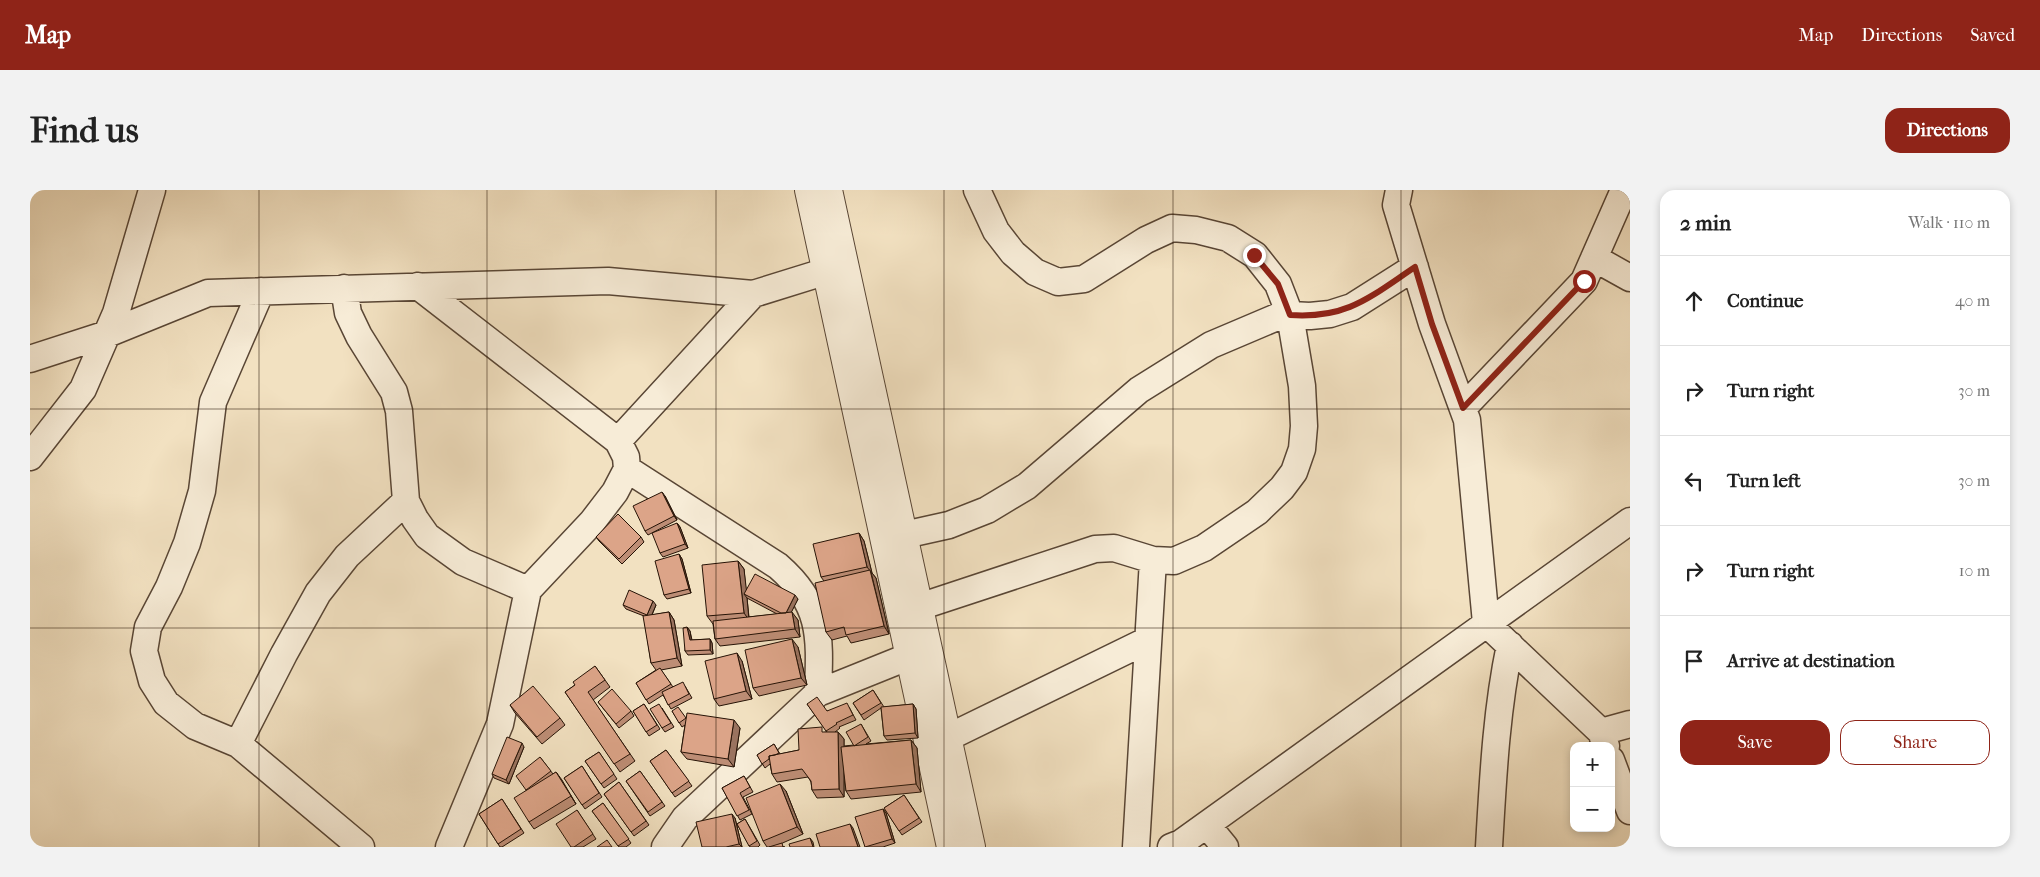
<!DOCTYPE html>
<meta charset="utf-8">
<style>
:root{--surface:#fff;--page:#f2f2f2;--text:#222;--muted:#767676;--line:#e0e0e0;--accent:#8f2418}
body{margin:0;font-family:"IM FELL French Canon",serif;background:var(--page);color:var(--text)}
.controls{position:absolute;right:15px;bottom:15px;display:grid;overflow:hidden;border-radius:10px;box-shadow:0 2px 8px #0003}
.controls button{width:45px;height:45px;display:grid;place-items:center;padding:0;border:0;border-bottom:1px solid var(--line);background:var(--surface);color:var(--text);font:25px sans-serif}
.stop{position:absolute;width:15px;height:15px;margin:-11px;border:4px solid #8f2418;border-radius:50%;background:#fff}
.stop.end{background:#8f2418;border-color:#fff;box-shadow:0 1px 5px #0008}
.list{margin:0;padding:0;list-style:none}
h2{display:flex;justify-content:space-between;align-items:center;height:65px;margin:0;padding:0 20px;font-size:21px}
h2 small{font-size:16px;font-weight:400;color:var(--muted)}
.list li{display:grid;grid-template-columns:32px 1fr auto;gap:15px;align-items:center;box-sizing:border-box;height:90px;padding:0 20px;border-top:1px solid var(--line)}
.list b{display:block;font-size:19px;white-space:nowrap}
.list em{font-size:16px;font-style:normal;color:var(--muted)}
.actions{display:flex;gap:10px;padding:15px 20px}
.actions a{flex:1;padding:11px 0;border:1px solid var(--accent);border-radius:15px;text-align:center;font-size:18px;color:var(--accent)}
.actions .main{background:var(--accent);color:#fff}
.icon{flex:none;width:28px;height:28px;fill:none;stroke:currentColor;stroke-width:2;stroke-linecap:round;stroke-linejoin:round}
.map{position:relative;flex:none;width:1600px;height:657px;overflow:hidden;border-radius:15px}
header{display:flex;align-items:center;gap:30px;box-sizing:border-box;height:70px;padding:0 25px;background:var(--accent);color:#fff}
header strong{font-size:24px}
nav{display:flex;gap:28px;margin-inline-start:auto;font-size:18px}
.intro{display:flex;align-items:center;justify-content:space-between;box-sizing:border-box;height:120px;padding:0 30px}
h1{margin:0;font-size:35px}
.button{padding:12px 22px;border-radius:15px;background:var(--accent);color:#fff;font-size:18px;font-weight:700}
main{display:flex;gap:30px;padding:0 30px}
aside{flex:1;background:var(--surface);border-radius:15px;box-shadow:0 2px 8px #0003}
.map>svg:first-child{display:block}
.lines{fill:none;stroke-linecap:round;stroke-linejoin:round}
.minor-casing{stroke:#594635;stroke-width:29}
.tertiary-casing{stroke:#594635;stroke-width:30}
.minor{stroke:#f7ecd7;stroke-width:26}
.tertiary{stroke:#f7ecd7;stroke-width:28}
.wall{fill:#bd8d75;stroke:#261306;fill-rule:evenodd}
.shaded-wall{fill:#9a735f;stroke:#261306}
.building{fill:#dca488;stroke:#261306}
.route{stroke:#8f2418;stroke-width:6}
.grid{fill:none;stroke:#261306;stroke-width:1;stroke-opacity:0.55}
</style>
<header>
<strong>Map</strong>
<nav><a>Map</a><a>Directions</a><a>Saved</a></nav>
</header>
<div class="intro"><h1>Find us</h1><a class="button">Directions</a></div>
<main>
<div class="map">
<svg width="1600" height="657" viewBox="0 0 1600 657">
<rect width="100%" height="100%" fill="#f2e1c1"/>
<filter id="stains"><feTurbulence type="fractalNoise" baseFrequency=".004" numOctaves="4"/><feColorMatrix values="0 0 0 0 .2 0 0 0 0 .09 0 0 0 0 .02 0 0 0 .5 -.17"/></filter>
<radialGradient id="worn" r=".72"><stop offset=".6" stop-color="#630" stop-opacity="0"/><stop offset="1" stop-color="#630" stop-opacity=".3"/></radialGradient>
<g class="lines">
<!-- minor casing -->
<g class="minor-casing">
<path id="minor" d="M 1369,0 L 1366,15 L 1402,134 L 1437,230 L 1456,433 L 1571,542 L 1576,556
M 1564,68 L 1600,88
M 388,96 L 588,251 L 596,267 L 597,279 L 585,302 L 562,332 L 498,400 L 470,534 L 419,657
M 314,98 L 318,123 L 329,146 L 364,202 L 369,221 L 376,311 L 385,329 L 397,346 L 433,372 L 498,400
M 231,101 L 183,212 L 172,301 L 157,353 L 139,397 L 118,437 L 114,461 L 122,491 L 136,513 L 165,536 L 208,554 L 331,657
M 0,169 L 77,144 L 178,103 L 578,91 L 723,104 L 797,81
M 1433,218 L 1554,91 L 1594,0
M 588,251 L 723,104
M 0,267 L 53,199 L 86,123 L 122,0
M 597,279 L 748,376 C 793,415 790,448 788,503
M 874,345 L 919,335 L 957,320 L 997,296 L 1109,200 L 1181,155 L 1247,127 L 1260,125 L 1280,126 L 1300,124 L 1322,117 L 1385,77
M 889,417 L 1065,359 L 1084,358 L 1123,370 L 1144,371 L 1174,358 L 1227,322 L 1252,298 L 1264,282 L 1272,259 L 1274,236 L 1272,196 L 1260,125 L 1248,94 L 1225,65 L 1198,48 L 1166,40 L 1142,38 L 1116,50 L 1054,89 L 1028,92 L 1005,82 L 983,63 L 966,41 L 947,0
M 1571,542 L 1600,534
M 917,548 L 1118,450
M 208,554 L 254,464 L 288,403 L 317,366 L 376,311
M 1581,570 L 1600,621
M 1177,635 L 1195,657
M 635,657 L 655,628 L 788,503 L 880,466
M 1106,657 L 1123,370
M 1141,657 L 1151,653 C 1301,546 1450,437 1600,331
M 1459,657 C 1463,589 1466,522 1480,455"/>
</g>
<!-- tertiary casing -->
<g class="tertiary-casing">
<path id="tertiary" d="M 779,0 L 921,657
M 798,0 L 941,657"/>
</g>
<!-- minor -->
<use href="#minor" class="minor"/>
<!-- tertiary -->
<use href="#tertiary" class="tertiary"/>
</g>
<!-- wall -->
<path class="wall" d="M 635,306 L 647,330 L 618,345 L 615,341 Z
M 647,333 L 650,337 L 658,358 L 633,367 L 630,363 Z
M 829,343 L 834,351 L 842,383 L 846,388 L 859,444 L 821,453 L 817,446 L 802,450 L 796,442 L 794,391 L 791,387 Z
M 566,347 L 611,347 L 614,352 L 592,374 L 569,351 Z
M 649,364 L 652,369 L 661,403 L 637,409 L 634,405 Z
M 708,371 L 714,379 L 716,401 L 768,409 L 761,422 L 768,430 L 770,447 L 690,456 L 685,449 L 683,434 L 677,426 ZM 717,408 L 747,424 L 719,427 Z
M 593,415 L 626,415 L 622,425 L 639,422 L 644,430 L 652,476 L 631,480 L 643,497 L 655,496 L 662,508 L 641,519 L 633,505 L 619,514 L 606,493 L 626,480 L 621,473 L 614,426 L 596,419 Z
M 657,437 L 660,441 L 662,450 L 680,449 L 682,453 L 683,464 L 658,465 L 655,461 Z
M 768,457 L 777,495 L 729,506 L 723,498 Z
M 712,471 L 722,509 L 689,516 L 684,509 Z
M 565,476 L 580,497 L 563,510 L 605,571 L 590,582 L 535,502 L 545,495 Z
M 843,500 L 854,517 L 883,514 L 886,519 L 888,548 L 857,550 L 854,546 L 851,518 L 834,530 L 823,513 Z
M 568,512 L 601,521 L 604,526 L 589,538 Z
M 614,514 L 630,539 L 619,546 L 603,521 Z
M 777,514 L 797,521 L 819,517 L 826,530 L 809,537 L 810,538 L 805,542 L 808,542 L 814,549 L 814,556 L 824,555 L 831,534 L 841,551 L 836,554 L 881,550 L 887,558 L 891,602 L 821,609 L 816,601 L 814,585 L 814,607 L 787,608 L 782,600 L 781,592 L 778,587 L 747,592 L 742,584 L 740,574 L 735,578 L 727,565 L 744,554 L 750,564 L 769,560 L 795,542 L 797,542 Z
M 480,515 L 530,528 L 535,535 L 512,554 L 485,523 Z
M 632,518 L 644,537 L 635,542 L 632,538 Z
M 642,521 L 656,528 L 710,538 L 704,577 L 657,569 L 651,562 L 655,535 L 652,537 Z
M 494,557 L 479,594 L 464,588 L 462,584 Z
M 636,560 L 662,596 L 645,607 L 620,571 Z
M 569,562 L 587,589 L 574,598 L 555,571 Z
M 510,567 L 523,584 L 526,582 L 546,614 L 504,639 L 499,632 L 496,600 Z
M 552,576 L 572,607 L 555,619 L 534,588 Z
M 610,581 L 635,616 L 620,626 L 596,591 Z
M 714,586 L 723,602 L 713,607 L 722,624 L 710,630 L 692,598 Z
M 589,592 L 619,635 L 604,646 L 574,604 Z
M 756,601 L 773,644 L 748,655 L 755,657 L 737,657 L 733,651 Z
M 874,605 L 892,632 L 872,645 L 854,618 Z
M 472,609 L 494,643 L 472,657 L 470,657 L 449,624 Z
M 573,613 L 601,653 L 596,657 L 589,657 L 562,621 Z
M 853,619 L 856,623 L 865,653 L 853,657 L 835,657 Z
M 547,620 L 566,649 L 553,657 L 541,657 Z
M 705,628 L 712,657 L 672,657 Z
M 715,629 L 730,655 L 728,657 L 720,657 L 707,634 Z"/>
<!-- shaded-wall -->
<path class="shaded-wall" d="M 632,302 L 635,306 L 647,330 L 644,326 Z
M 647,333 L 650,337 L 658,358 L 655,354 Z
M 829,343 L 834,351 L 842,383 L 846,388 L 859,444 L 854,436 L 841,382 L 837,377 Z
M 649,364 L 652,369 L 661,403 L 659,399 Z
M 708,371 L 714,379 L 717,405 L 714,404 L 717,408 L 719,430 L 714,423 Z
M 765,405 L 768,409 L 758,429 L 755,425 Z
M 623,411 L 626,415 L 620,429 L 617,425 Z
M 639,422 L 644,430 L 652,476 L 647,468 Z
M 762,422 L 768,430 L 770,447 L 765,439 Z
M 657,437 L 660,441 L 662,454 L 660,450 Z
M 680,449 L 682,453 L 683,464 L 680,460 Z
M 762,449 L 768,457 L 777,495 L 771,488 Z
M 707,463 L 712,471 L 722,509 L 716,501 Z
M 883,514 L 886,519 L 888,548 L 885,543 Z
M 704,530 L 710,538 L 704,577 L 698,569 Z
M 808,542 L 814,549 L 814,607 L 809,599 Z
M 881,550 L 887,558 L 891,602 L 886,594 Z
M 492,553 L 494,557 L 479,594 L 476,590 Z
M 526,582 L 532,590 L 546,614 Z
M 750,594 L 756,601 L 773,644 L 767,637 Z
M 853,619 L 856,623 L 865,653 L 862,649 Z
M 702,624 L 705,628 L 712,657 L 709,654 Z
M 820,634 L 823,638 L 830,657 L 828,657 Z
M 780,648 L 783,652 L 784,657 L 783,657 Z"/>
<!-- building -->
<path class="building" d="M 632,302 L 644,326 L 615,341 L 603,316 Z
M 588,324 L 611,347 L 589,369 L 566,347 Z
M 647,333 L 655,354 L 630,363 L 622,343 Z
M 829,343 L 837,377 L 791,387 L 783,354 Z
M 649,364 L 659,399 L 634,405 L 625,371 Z
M 708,371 L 714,423 L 677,426 L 672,375 Z
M 840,380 L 854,436 L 816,445 L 814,437 L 796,442 L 785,393 Z
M 725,384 L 765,405 L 756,423 L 751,423 L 714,404 Z
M 599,400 L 623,411 L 617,425 L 593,415 Z
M 639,422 L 647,468 L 621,473 L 613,426 Z
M 762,422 L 765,439 L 685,449 L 683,431 Z
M 657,437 L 660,450 L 680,449 L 680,460 L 655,461 L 653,438 Z
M 762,449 L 771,488 L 723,498 L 715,460 Z
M 707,463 L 716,501 L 684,509 L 675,471 Z
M 565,476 L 575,490 L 558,502 L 600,564 L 584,574 L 535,502 L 545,495 L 543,492 Z
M 630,478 L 641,494 L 616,510 L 606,493 Z
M 653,492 L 659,504 L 638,515 L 632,502 Z
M 503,496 L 530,528 L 507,547 L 480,515 Z
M 582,499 L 601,521 L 586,534 L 568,512 Z
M 843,500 L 851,513 L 831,525 L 823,513 Z
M 787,507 L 797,521 L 817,513 L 823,525 L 806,533 L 807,534 L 796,541 L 777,514 Z
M 614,514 L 627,535 L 616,542 L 603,521 Z
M 629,514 L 641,533 L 632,538 L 620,519 Z
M 883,514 L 885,543 L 854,546 L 851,517 Z
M 648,517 L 656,528 L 649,533 L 642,521 Z
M 657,523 L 704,530 L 698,569 L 651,562 Z
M 831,534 L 838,547 L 824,556 L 816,542 Z
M 792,537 L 792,542 L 808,542 L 809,599 L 782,600 L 781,591 L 772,579 L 742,584 L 739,566 L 769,560 L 768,539 Z
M 477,547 L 492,553 L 476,590 L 462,584 Z
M 881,550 L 886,594 L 816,601 L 811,557 Z
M 744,554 L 749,563 L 745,565 L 739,566 L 739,569 L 732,574 L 727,565 Z
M 636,560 L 659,591 L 642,603 L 620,571 Z
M 569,562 L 584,584 L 571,594 L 555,571 Z
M 510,567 L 521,581 L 496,600 L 486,586 Z
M 552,576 L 569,603 L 552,615 L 534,588 Z
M 610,581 L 632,612 L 618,622 L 596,591 Z
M 526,582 L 541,606 L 499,632 L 484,608 Z
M 714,586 L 720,597 L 710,603 L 719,620 L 707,626 L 692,598 Z
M 589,592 L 616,631 L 601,642 L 574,604 Z
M 750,594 L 767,637 L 733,651 L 716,608 Z
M 874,605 L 889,628 L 869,641 L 854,618 Z
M 472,609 L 491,639 L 468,654 L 449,624 Z
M 573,613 L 599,649 L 588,656 L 562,621 Z
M 853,619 L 862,649 L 835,657 L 825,627 Z
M 547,620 L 563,644 L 544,657 L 541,657 L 526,634 Z
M 702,624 L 709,654 L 696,657 L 672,657 L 666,632 Z
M 715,629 L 727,651 L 719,656 L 707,634 Z
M 820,634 L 828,657 L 790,657 L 786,644 Z
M 780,648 L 783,657 L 760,657 L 759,654 Z
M 577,650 L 582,657 L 567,657 Z
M 752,653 L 753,657 L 739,657 Z"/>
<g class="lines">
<!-- route -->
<path class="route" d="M 1224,65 L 1248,94 L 1260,125 C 1317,129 1340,107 1385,77 L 1402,134 L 1433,218 L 1554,91"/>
</g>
<!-- grid -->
<path class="grid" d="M 229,0 L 229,657M 457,0 L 457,657M 686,0 L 686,657M 914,0 L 914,657M 1143,0 L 1143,657M 1371,0 L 1371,657M 0,219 L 1600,219M 0,438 L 1600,438"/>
<rect width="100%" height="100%" filter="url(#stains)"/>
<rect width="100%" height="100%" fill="url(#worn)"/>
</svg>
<div class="controls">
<button>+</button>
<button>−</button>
</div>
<div class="stop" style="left:1554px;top:91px"></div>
<div class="stop end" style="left:1224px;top:65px"></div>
</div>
<aside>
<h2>2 min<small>Walk · 110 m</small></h2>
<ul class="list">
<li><svg class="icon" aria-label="ahead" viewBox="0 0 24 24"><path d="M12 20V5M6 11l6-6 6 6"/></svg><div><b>Continue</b></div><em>40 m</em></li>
<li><svg class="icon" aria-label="right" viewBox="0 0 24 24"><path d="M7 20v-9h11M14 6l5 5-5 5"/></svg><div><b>Turn right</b></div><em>30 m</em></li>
<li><svg class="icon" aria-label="left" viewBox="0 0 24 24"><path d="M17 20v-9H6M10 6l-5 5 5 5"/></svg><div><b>Turn left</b></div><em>30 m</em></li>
<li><svg class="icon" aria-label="right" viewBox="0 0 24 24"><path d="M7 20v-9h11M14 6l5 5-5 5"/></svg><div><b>Turn right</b></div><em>10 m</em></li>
<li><svg class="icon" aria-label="arrive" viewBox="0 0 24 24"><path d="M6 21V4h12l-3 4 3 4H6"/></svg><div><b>Arrive at destination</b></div></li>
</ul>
<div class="actions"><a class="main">Save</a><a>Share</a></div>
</aside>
</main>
